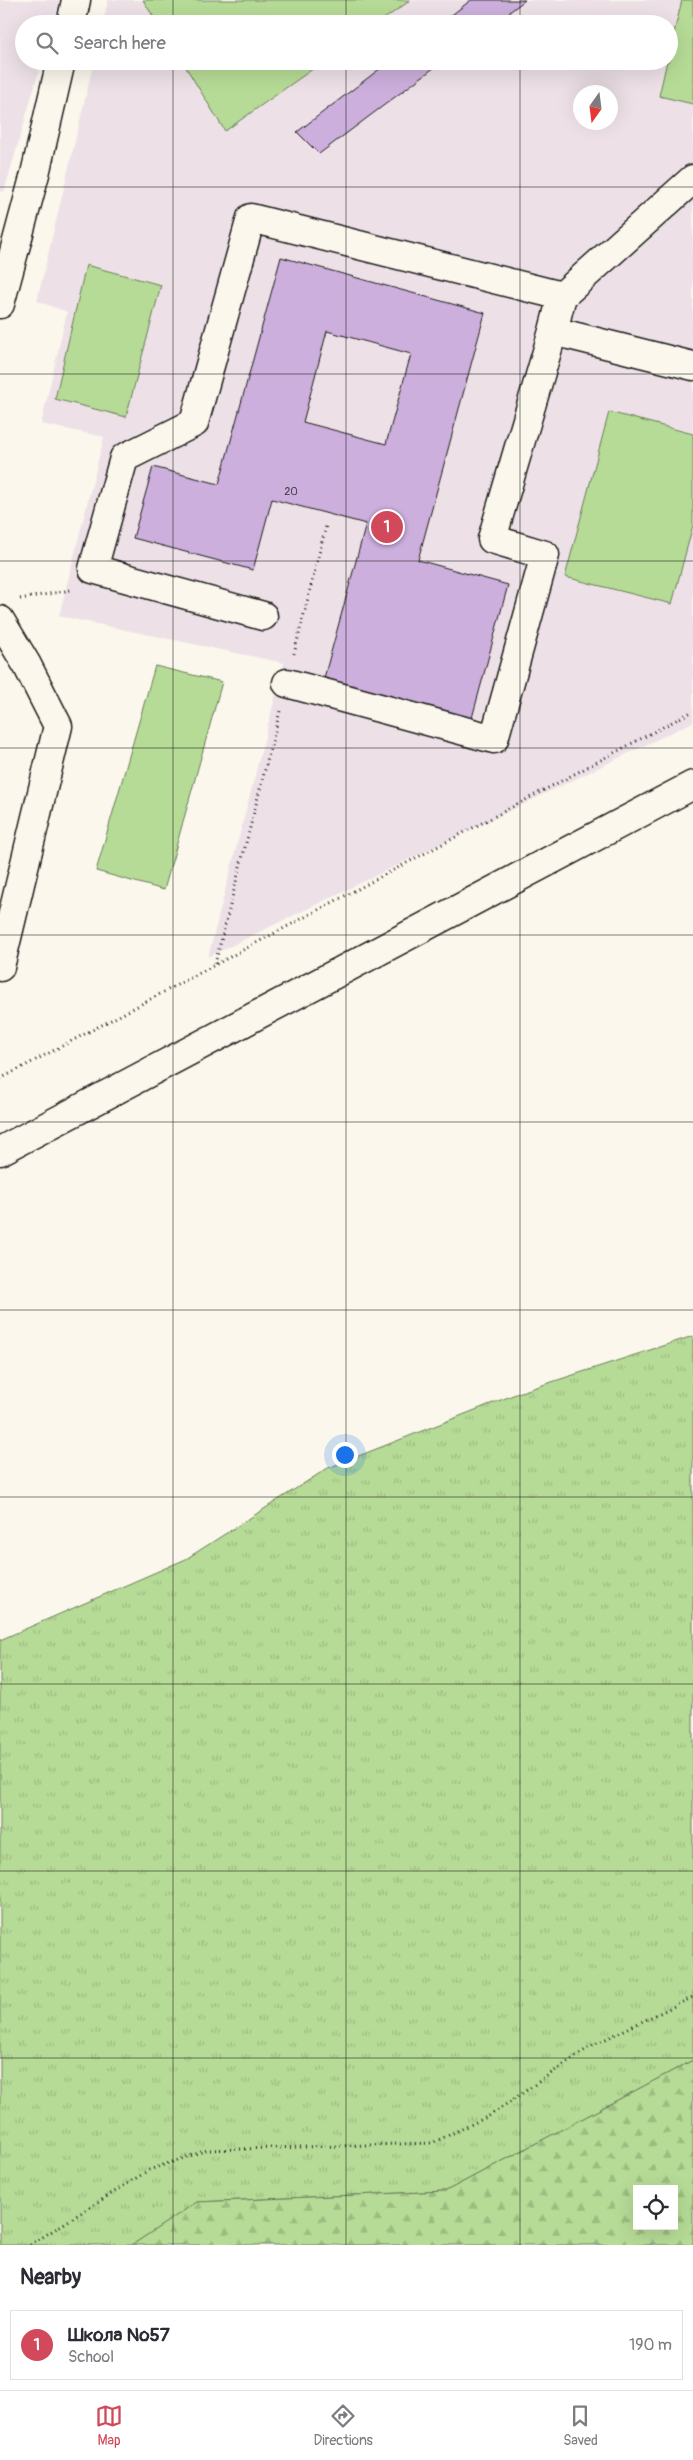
<!DOCTYPE html>
<meta charset="utf-8">
<style>
:root{--surface:#fff;--page:#f7f7f7;--text:#2b2b33;--muted:#7c7c81;--line:#e1e1e2;--accent:#d1495b}
body{margin:0;font-family:Pangolin,sans-serif;background:var(--page);color:var(--text)}
.controls{position:absolute;right:15px;bottom:15px;display:grid;overflow:hidden;border-radius:0px;box-shadow:0 5px 20px #0002}
.controls button{width:45px;height:45px;display:grid;place-items:center;padding:0;border:0;border-bottom:1px solid var(--line);background:var(--surface);color:var(--text);font:25px sans-serif}
.compass{position:absolute;left:573px;top:85px;width:45px;height:45px;border-radius:50%;background:var(--surface);box-shadow:0 5px 20px #0002;rotate:194deg}
.you{position:absolute;left:344px;top:1454px;width:18px;height:18px;margin:-12px;border:4px solid #fff;border-radius:50%;background:#1a73e8;box-shadow:0 0 0 8px #1a73e833}
.badge{display:grid;place-items:center;width:32px;height:32px;border-radius:50%;background:var(--accent);color:#fff;font-size:16px;font-weight:700}
.pin{position:absolute;translate:-50% -50%;border:2px solid #fff;box-shadow:0 1px 5px #0006}
.list{margin:0;padding:0;list-style:none}
h2{display:flex;justify-content:space-between;align-items:center;height:65px;margin:0;padding:0 20px;font-size:21px}
h2 small{font-size:16px;font-weight:400;color:var(--muted)}
.list li{display:grid;grid-template-columns:32px 1fr auto;gap:15px;align-items:center;box-sizing:border-box;height:70px;margin:0 10px 10px;padding:0 10px;border:1px solid var(--line);border-radius:0px}
.list b{display:block;font-size:19px;white-space:nowrap}
.list p{margin:0;font-size:16px;white-space:nowrap;color:var(--muted)}
.list em{font-size:16px;font-style:normal;color:var(--muted)}
.icon{flex:none;width:28px;height:28px;fill:none;stroke:currentColor;stroke-width:2;stroke-linecap:round;stroke-linejoin:round}
.map{position:relative;flex:none;width:693px;height:2245px;overflow:hidden}
.search{position:absolute;background:var(--surface);box-shadow:0 5px 20px #0002;left:15px;right:15px;top:15px;height:55px;display:flex;align-items:center;gap:12px;box-sizing:border-box;padding:0 18px;border-radius:28px;color:var(--muted);font-size:19px}
.sheet{height:145px;background:var(--surface)}
nav{display:flex;justify-content:space-around;align-items:center;box-sizing:border-box;height:70px;border-top:1px solid var(--line);background:var(--surface);font-size:14px;color:var(--muted)}
nav a{display:grid;justify-items:center;gap:2px}
nav .on{color:var(--accent)}
.map>svg:first-child{display:block}
.built{fill:#ede1e7;fill-rule:evenodd}
.grass{fill:url(#grass-tufts);stroke:#697c59}
.forest{fill:url(#forest-firs);stroke:#697c59;fill-rule:evenodd}
.park{fill:#b6db96;stroke:#697c59}
.building{fill:#ccafdc;stroke:#1c1c1c;fill-rule:evenodd}
.lines{fill:none;stroke-linecap:round;stroke-linejoin:round}
.minor-casing{stroke:#1c1c1c;stroke-width:31}
.path{stroke:#1c1c1c;stroke-width:3;stroke-dasharray:1 4;stroke-linecap:butt}
.minor{stroke:#fbf7ec;stroke-width:28}
.grid{fill:none;stroke:#1c1c1c;stroke-width:1;stroke-opacity:0.55}
.labels{text-anchor:middle;stroke-width:5;stroke-linejoin:round;paint-order:stroke}
.number-label{font-size:11px;fill:#48414c}
</style>
<div class="map">
<svg width="693" height="2245" viewBox="0 0 693 2245">
<defs>
<pattern id="grass-tufts" width="24" height="20" patternUnits="userSpaceOnUse" patternTransform="scale(1.25)"><rect width="24" height="20" fill="#b6db96"/><path d="M3 7l-1-3M5 7V3M7 7l1-3M15 17l-1-3M17 17v-4M19 17l1-3" fill="none" stroke="#9cbb81"/></pattern>
<pattern id="forest-firs" width="22" height="20" patternUnits="userSpaceOnUse" patternTransform="scale(1.25)"><rect width="22" height="20" fill="#b6db96"/><path d="M5 1l3.5 6h-7zM16 11l3.5 6h-7z" fill="#9cbb81"/></pattern>
</defs>
<rect width="100%" height="100%" fill="#fbf7ec"/>
<filter id="ink" filterUnits="userSpaceOnUse"><feTurbulence type="fractalNoise" baseFrequency=".02" numOctaves="2"/><feDisplacementMap in="SourceGraphic" scale="10" xChannelSelector="R" yChannelSelector="G"/><feConvolveMatrix kernelMatrix="1 2 1 2 8 2 1 2 1" color-interpolation-filters="sRGB"/></filter>
<g filter="url(#ink)">
<!-- built -->
<path class="built" d="M 0,0 L 60,0 L 53,24 L 24,24 L 24,61 L 42,61 L 4,192 L 0,191 Z
M 108,0 L 693,0 L 693,722 L 208,957 L 284,663 L 59,616 L 104,437 L 41,424 L 67,312 L 37,301 L 94,61 L 669,61 L 669,24 L 103,24 ZM 580,92 L 610,92 L 610,122 L 580,122 Z"/>
<!-- grass -->
<path class="grass" d="M 693,1336 L 693,2060 L 446,2191 L 197,2202 L 132,2245 L 0,2245 L 0,1640 L 186,1559 L 328,1468 L 521,1392 Z"/>
<!-- forest -->
<path class="forest" d="M 693,2060 L 693,2245 L 132,2245 L 197,2202 L 446,2191 ZM 637,2189 L 674,2189 L 674,2226 L 637,2226 Z"/>
<!-- park -->
<path class="park" d="M 143,0 L 411,0 L 377,24 L 158,24 Z
M 682,0 L 693,0 L 693,104 L 659,96 L 667,61 L 669,61 L 669,53 Z
M 182,61 L 324,61 L 225,131 Z
M 86,265 L 161,285 L 126,417 L 55,399 Z
M 609,412 L 693,434 L 693,525 L 672,604 L 565,577 Z
M 155,666 L 222,682 L 164,890 L 96,871 Z"/>
<!-- building -->
<path class="building" d="M 471,0 L 525,0 L 494,24 L 440,24 Z
M 390,61 L 443,61 L 319,154 L 297,132 Z
M 281,257 L 485,313 L 418,560 L 508,585 L 472,718 L 324,678 L 366,524 L 272,499 L 253,570 L 133,538 L 153,467 L 219,484 ZM 327,331 L 411,354 L 386,444 L 303,422 Z"/>
<g class="lines">
<!-- minor casing -->
<g class="minor-casing">
<path id="minor" d="M 71,24 L 76,0
M 562,296 L 693,179
M 0,304 L 35,174 L 61,61
M 263,616 L 93,569 L 124,458 L 194,423 L 251,218 L 562,296 L 553,331
M 0,620 L 27,665 L 58,726 L 0,967
M 287,683 L 494,739 L 545,555 L 492,539 L 553,331 L 693,366
M 0,1151 L 693,785"/>
</g>
<!-- path -->
<path class="path" d="M 20,599 L 71,590
M 294,654 L 326,526
M 215,964 L 280,711
M 0,1079 L 693,711
M 30,2245 L 149,2170 L 207,2150 L 432,2143 L 489,2116 L 591,2046 L 693,1997"/>
<!-- minor -->
<use href="#minor" class="minor"/>
</g>
</g>
<!-- grid -->
<path class="grid" d="M 173,0 L 173,24M 346,0 L 346,24M 520,0 L 520,24M 173,61 L 173,2245M 346,61 L 346,2245M 520,61 L 520,2245M 0,187 L 693,187M 0,374 L 693,374M 0,561 L 693,561M 0,748 L 693,748M 0,935 L 693,935M 0,1122 L 693,1122M 0,1310 L 693,1310M 0,1497 L 693,1497M 0,1684 L 693,1684M 0,1871 L 693,1871M 0,2058 L 693,2058"/>
<g class="labels">
<!-- number labels -->
<g class="number-label">
<text x="291" y="495">20</text>
</g>
</g>
</svg>
<div class="controls">
<button><svg class="icon" aria-label="locate" viewBox="0 0 24 24"><circle cx="12" cy="12" r="6"/><path d="M12 2v4M12 18v4M2 12h4M18 12h4"/></svg></button>
</div>
<svg class="compass" viewBox="-18 -18 36 36"><path d="M0-13l5 13h-10z" fill="#e53935"/><path d="M0 13l5-13h-10z" fill="#7c7c81"/></svg>
<div class="you"></div>
<div class="pin badge" style="left:387px;top:527px">1</div>
<div class="search"><svg class="icon" aria-label="search" viewBox="0 0 24 24"><circle cx="10" cy="10" r="6"/><path d="M15 15l6 6"/></svg>Search here</div>
</div>
<section class="sheet">
<h2>Nearby<small></small></h2>
<ul class="list">
<li><span class="badge">1</span><div><b>Школа №57</b><p>School</p></div><em>190 m</em></li>
</ul>
</section>
<nav>
<a class="on"><svg class="icon" aria-label="map" viewBox="0 0 24 24"><path d="M3 6l6-2 6 2 6-2v14l-6 2-6-2-6 2zM9 4v14M15 6v14"/></svg>Map</a>
<a><svg class="icon" aria-label="directions" viewBox="0 0 24 24"><path d="M12 3l9 9-9 9-9-9zM9 14v-3h6M13 9l2 2-2 2"/></svg>Directions</a>
<a><svg class="icon" aria-label="saved" viewBox="0 0 24 24"><path d="M7 4h10v16l-5-4-5 4z"/></svg>Saved</a>
</nav>
